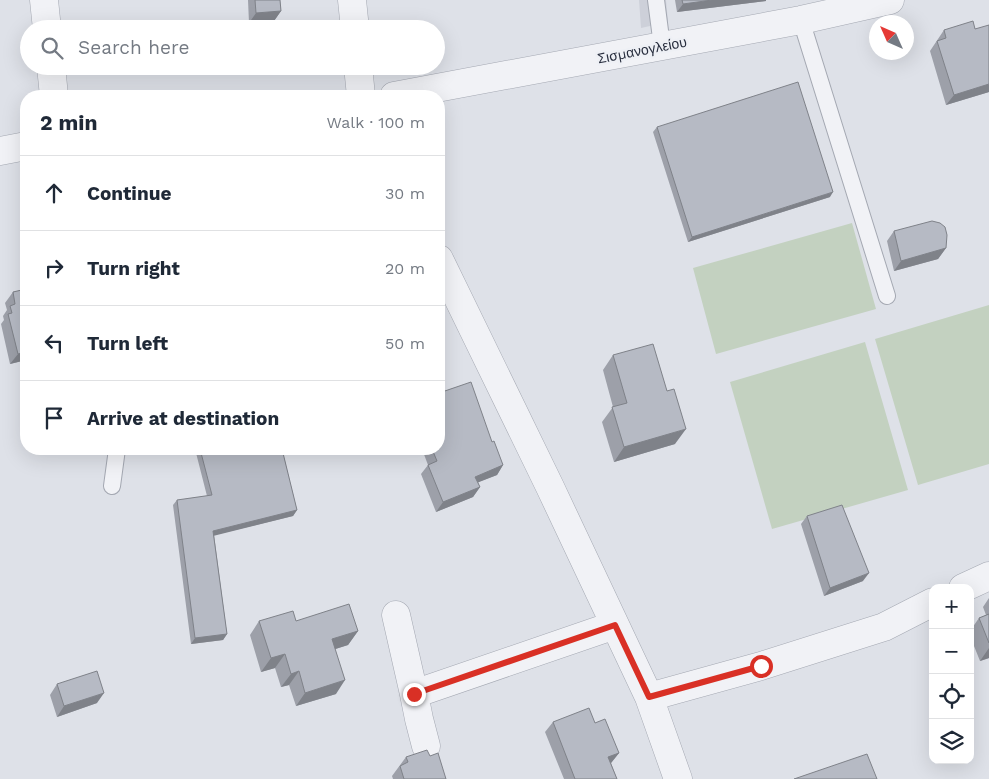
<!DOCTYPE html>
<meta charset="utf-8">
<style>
:root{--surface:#fff;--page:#f6f6f7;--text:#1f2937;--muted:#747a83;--line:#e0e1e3}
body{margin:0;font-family:"Work Sans",sans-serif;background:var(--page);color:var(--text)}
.controls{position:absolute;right:15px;bottom:15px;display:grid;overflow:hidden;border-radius:10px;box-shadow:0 5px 20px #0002}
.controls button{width:45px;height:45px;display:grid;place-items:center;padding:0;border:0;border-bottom:1px solid var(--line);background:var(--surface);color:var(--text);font:25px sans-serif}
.compass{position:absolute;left:869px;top:15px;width:45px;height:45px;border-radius:50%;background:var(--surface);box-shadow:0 5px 20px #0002;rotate:315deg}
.stop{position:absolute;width:15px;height:15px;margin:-11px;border:4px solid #d93025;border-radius:50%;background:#fff}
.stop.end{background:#d93025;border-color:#fff;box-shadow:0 1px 5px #0008}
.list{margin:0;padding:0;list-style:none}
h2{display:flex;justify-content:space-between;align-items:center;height:65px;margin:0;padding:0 20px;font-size:21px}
h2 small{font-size:16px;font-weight:400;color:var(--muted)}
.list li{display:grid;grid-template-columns:32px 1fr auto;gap:15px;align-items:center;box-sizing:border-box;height:75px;padding:0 20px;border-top:1px solid var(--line)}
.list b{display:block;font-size:19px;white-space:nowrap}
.list em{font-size:16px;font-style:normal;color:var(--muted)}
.icon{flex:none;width:28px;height:28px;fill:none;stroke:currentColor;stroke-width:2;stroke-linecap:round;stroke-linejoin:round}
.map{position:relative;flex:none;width:989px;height:779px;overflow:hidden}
.search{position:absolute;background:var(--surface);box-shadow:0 5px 20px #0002;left:20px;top:20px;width:425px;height:55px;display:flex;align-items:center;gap:12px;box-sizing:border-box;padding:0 18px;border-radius:28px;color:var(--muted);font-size:19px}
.panel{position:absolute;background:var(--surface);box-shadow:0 5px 20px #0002;left:20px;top:90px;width:425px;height:365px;border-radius:20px}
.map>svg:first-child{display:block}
.built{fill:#cdd0d9}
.pitch{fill:#c3d1c0}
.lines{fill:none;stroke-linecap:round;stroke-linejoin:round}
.service-casing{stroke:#a4a8b2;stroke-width:18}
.minor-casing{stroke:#a4a8b2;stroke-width:29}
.tertiary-casing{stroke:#a4a8b2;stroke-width:29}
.service{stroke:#f1f2f6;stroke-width:16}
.minor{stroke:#f1f2f6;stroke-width:28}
.tertiary{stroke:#f1f2f6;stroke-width:28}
.wall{fill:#9da0a9}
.shaded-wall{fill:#7f8289}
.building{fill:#b6bac4;stroke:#7f8289}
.route{stroke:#d93025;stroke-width:6}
.labels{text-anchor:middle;stroke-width:5;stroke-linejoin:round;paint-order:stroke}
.street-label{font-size:14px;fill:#282e3e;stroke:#eef0f5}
</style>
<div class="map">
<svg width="989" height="779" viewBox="0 0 989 779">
<rect width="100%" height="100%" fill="#dee1e8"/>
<!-- built -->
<path class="built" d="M 639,0 L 666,0 L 668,22 L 641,28 Z"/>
<!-- pitch -->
<path class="pitch" d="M 852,223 L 876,309 L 716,354 L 693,268 Z
M 989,305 L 989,464 L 918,485 L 875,339 Z
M 865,342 L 908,490 L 772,529 L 730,382 Z"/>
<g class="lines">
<!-- service casing -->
<g class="service-casing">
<path id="service" d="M 656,0 L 662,46
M 801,20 L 887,296
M 112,486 L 117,449"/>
</g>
<!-- minor casing -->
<g class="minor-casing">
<path id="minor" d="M 44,0 L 47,29
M 352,0 L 355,29
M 51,66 L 54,96
M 358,66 L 361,96
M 439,259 L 550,487 L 649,697 L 678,779
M 963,588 L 989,576
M 396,615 L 414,694
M 649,697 L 761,666 L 884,627 L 933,602
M 426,746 L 419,719 L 414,694 L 615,625"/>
</g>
<!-- tertiary casing -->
<g class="tertiary-casing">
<path id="tertiary" d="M 394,96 L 801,20 L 890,0
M 0,151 L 26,146"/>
</g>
<!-- service -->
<use href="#service" class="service"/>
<!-- minor -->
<use href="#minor" class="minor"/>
<!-- tertiary -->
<use href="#tertiary" class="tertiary"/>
</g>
<!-- wall -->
<path class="wall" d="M 248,0 L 280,0 L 281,11 L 274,21 L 249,23 Z
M 675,0 L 766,0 L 766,1 L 677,12 Z
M 975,29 L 989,92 L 946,105 L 930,51 L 944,30 Z
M 657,127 L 830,197 L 688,242 L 653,132 Z
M 894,231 L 946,248 L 938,259 L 894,271 L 887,241 Z
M 26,289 L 26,360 L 10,364 L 1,324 L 4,320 L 3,316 L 7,310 L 5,303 L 13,292 Z
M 613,355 L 667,391 L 675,444 L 614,462 L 602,422 L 613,407 L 603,370 Z
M 492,442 L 503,465 L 497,475 L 478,482 L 480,487 L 473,497 L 436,512 L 421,474 L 428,465 L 422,449 L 439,449 Z
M 195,449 L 282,449 L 297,510 L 293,516 L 214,535 L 227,634 L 223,640 L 191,644 L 173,505 L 177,500 L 207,496 Z
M 807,516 L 863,581 L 824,596 L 801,524 Z
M 989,598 L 989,658 L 980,661 L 970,636 L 970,631 L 979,618 L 986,615 L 983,607 Z
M 259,621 L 296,621 L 358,631 L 348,645 L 335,649 L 336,694 L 296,706 L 289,685 L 281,687 L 275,668 L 261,672 L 250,635 Z
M 57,684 L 97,703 L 57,717 L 50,695 Z
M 553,722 L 595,723 L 619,753 L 611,763 L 617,779 L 564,779 L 545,732 Z
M 406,757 L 446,779 L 393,779 L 392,776 Z"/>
<!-- shaded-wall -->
<path class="shaded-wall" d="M 712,0 L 766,0 L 766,1 L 677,12 L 683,4 Z
M 281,11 L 274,21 L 249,23 L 256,13 Z
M 989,84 L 989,92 L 946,105 L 954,95 Z
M 833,192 L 830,197 L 688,242 L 692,237 Z
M 946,248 L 938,259 L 894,271 L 901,261 Z
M 26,352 L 26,360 L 10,364 L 18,354 Z
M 686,429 L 675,444 L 614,462 L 624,447 Z
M 503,465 L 497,475 L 469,486 L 475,477 Z
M 480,487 L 473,497 L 436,512 L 443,502 Z
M 297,510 L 293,516 L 209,537 L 213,531 Z
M 869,573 L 863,581 L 824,596 L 830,588 Z
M 358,631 L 348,645 L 323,653 L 332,639 Z
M 227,634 L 223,640 L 191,644 L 195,638 Z
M 989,648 L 989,658 L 980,661 Z
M 285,654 L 275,668 L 261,672 L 271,658 Z
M 299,671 L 289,685 L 281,687 L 291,674 Z
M 345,680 L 336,694 L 296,706 L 305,693 Z
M 104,693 L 97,703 L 57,717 L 64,706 Z
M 619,753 L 611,763 L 601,767 L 608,757 Z"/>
<!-- building -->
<path class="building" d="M 255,0 L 280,0 L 281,11 L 256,13 Z
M 682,0 L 712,0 L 683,4 Z
M 973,21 L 975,29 L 989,25 L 989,84 L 954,95 L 937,41 L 946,38 L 944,30 Z
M 798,82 L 833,192 L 692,237 L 657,127 Z
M 932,221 L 940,223 L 945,227 L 947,235 L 946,248 L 901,261 L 894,231 Z
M 26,289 L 26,352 L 18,354 L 8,314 L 12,313 L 10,306 L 15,304 L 13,292 Z
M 653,344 L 667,391 L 674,389 L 686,429 L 624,447 L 612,407 L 627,403 L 613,355 Z
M 471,382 L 492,442 L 494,441 L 503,465 L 475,477 L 480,487 L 443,502 L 428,465 L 437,461 L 432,449 L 439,449 L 439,393 Z
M 200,449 L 282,449 L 297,510 L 213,531 L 227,634 L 195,638 L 177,500 L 212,495 Z
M 842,505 L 869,573 L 830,588 L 807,516 Z
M 349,604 L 358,631 L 332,639 L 345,680 L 305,693 L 299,671 L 291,674 L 285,654 L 271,658 L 259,621 L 293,611 L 296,621 Z
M 989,614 L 989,643 L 979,618 Z
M 97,671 L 104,693 L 64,706 L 57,684 Z
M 589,708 L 595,723 L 605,719 L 619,753 L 608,757 L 617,779 L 575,779 L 553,722 Z
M 427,750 L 430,756 L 438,753 L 446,779 L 404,779 L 400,766 L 408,762 L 406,757 Z
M 867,754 L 877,779 L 794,779 Z"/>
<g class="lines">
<!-- route -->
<path class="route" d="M 414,694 L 615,625 L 649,697 L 761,666"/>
</g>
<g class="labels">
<!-- street labels -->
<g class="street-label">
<text transform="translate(642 50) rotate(-11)" y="5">Σισμανογλείου</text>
</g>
</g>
</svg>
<div class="controls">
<button>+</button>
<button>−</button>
<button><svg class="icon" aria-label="locate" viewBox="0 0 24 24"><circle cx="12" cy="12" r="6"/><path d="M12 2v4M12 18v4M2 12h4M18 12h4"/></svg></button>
<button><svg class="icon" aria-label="layers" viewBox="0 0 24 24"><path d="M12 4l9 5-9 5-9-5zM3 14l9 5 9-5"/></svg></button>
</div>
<svg class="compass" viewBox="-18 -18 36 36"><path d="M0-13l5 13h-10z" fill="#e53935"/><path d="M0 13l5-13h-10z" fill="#747a83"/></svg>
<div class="stop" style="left:761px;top:666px"></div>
<div class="stop end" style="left:414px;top:694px"></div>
<div class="search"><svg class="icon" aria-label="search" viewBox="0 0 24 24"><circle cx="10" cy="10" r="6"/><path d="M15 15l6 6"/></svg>Search here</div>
<section class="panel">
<h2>2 min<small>Walk · 100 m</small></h2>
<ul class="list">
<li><svg class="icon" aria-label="ahead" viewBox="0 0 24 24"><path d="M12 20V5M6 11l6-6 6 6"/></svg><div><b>Continue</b></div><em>30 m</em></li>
<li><svg class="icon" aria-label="right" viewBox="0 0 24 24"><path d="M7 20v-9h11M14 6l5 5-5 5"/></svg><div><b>Turn right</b></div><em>20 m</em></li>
<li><svg class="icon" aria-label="left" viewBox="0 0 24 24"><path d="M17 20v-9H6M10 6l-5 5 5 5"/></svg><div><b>Turn left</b></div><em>50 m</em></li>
<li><svg class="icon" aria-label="arrive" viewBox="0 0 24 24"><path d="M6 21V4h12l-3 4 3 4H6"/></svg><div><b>Arrive at destination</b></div></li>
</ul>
</section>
</div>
